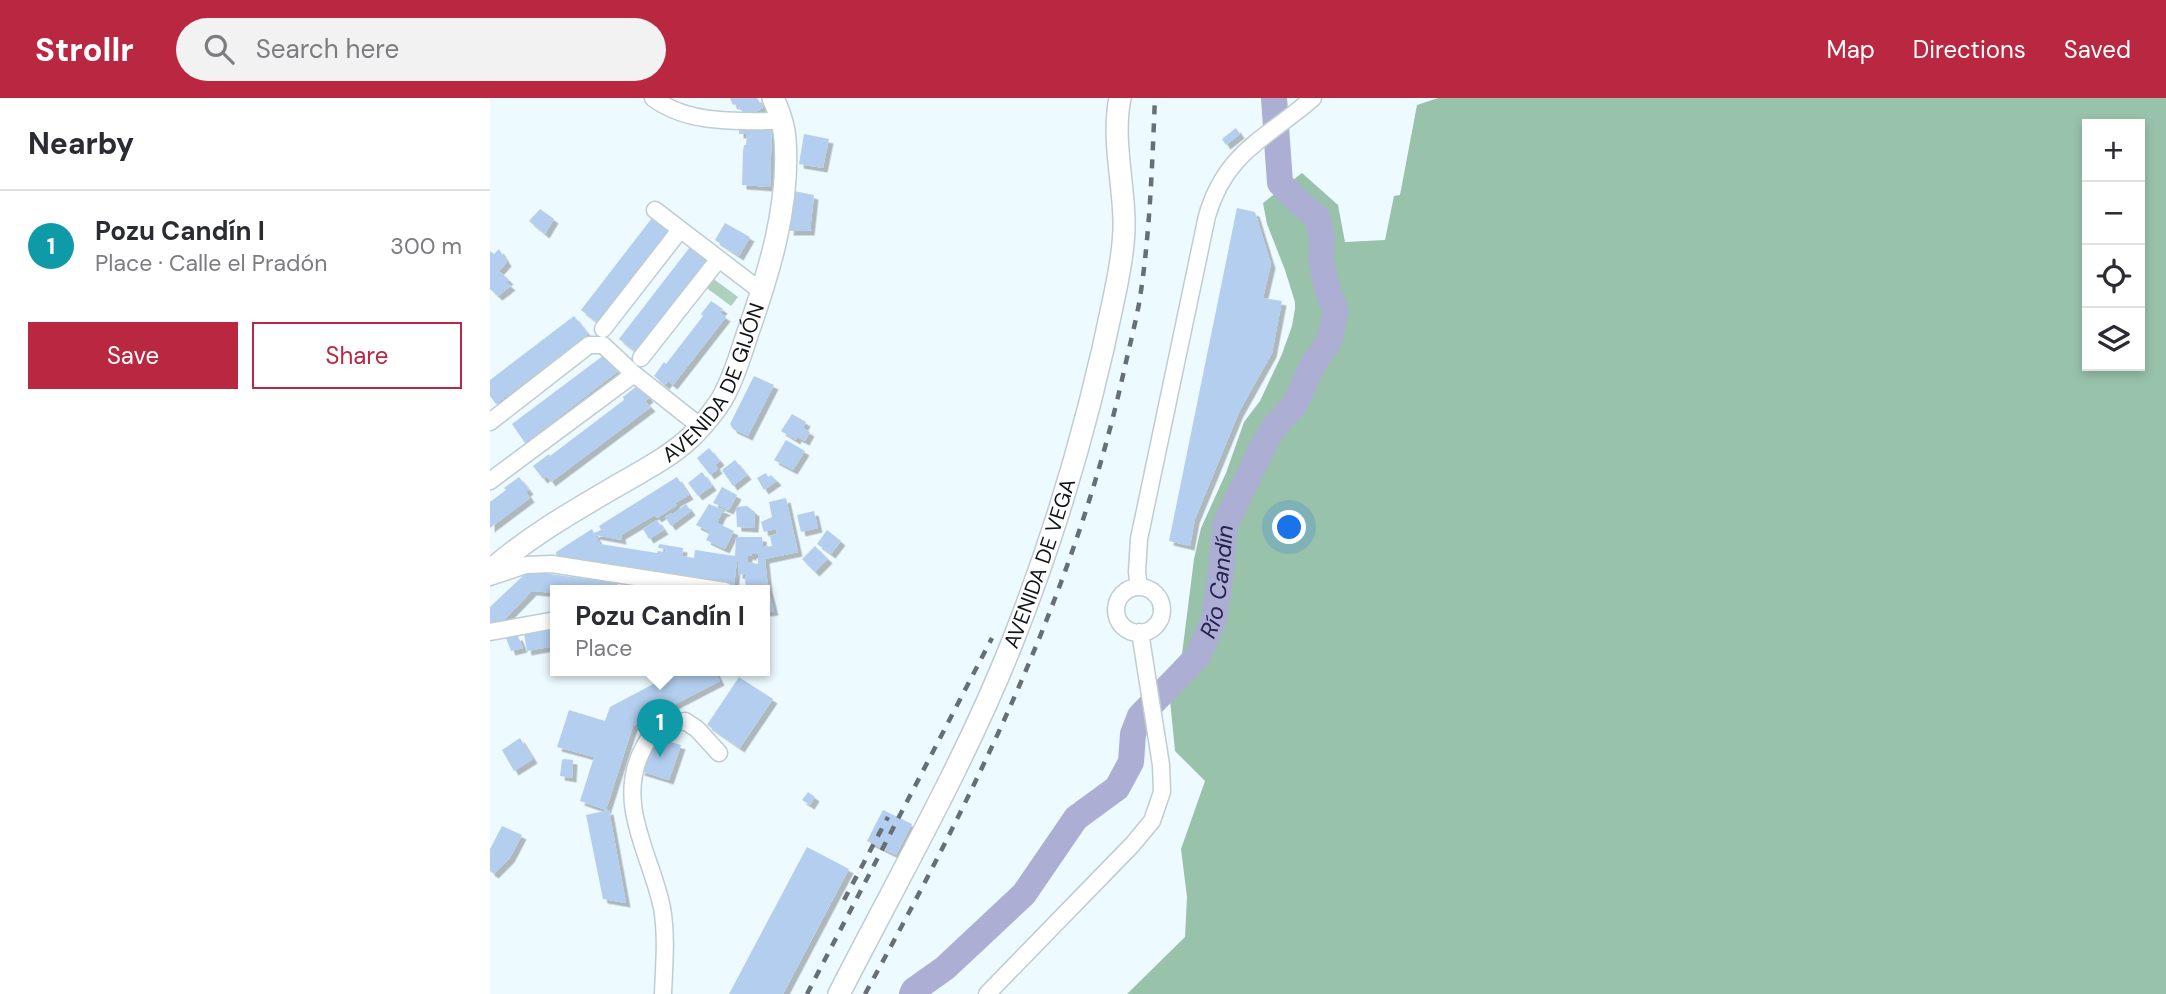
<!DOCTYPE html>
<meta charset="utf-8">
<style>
:root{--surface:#fff;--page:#f2f2f3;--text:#2b2b33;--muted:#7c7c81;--line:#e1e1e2;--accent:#b92740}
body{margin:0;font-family:"DM Sans",sans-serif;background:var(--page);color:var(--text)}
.controls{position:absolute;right:21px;top:21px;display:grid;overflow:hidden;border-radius:0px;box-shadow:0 4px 10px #0003}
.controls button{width:63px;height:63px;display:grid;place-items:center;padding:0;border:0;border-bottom:2px solid var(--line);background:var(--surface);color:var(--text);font:35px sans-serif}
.you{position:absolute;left:800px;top:430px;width:24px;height:24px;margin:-18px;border:5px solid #fff;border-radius:50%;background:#1a73e8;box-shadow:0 0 0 10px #1a73e833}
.badge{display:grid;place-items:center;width:46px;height:46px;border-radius:50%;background:var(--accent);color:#fff;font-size:23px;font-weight:700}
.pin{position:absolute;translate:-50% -58px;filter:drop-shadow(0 2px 4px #0008)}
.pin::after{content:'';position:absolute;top:37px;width:24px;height:21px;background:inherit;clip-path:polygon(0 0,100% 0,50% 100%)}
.popup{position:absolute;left:60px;top:487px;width:220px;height:91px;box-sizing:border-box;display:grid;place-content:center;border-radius:0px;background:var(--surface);filter:drop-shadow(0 2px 5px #0005);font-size:23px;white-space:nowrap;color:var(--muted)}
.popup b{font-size:26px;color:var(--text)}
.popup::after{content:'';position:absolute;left:50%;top:100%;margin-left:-14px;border:14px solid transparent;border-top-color:var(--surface)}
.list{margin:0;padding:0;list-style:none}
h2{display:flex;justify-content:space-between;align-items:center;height:91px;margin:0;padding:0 28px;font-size:30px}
h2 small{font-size:23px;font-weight:400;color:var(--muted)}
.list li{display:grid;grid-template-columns:46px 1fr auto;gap:21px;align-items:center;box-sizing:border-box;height:112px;padding:0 28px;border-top:2px solid var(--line)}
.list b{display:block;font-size:26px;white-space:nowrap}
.list p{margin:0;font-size:23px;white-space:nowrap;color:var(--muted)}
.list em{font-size:23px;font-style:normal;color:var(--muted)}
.actions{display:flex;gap:14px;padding:21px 28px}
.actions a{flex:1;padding:16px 0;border:2px solid var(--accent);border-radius:0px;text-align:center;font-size:24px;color:var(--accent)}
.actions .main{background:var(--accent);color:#fff}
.icon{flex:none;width:38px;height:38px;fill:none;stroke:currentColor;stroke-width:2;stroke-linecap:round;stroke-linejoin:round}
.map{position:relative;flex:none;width:1676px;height:896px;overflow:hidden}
header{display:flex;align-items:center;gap:42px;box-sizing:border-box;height:98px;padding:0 35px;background:var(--accent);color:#fff}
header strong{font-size:33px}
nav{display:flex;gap:38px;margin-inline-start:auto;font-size:24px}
.search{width:490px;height:63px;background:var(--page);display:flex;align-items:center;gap:18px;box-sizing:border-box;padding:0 24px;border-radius:38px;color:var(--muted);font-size:26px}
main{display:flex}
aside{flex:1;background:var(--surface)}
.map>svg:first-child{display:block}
.green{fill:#add1bc}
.forest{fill:#99c2ab;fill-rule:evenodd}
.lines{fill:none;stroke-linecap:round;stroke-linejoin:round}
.river{stroke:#adaed4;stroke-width:26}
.building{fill:#b3ceef;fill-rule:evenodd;filter:url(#shadow)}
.street-casing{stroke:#bfccd1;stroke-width:19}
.secondary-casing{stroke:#bfccd1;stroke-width:24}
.street{stroke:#fff;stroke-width:16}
.secondary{stroke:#fff;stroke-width:21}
.rail{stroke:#676f72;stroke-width:4.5;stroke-dasharray:9 9;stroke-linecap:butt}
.labels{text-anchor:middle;stroke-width:7;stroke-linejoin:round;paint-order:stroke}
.street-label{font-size:21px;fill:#121618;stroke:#fff}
.water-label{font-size:23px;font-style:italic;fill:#262152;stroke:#fff}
</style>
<header>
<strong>Strollr</strong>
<div class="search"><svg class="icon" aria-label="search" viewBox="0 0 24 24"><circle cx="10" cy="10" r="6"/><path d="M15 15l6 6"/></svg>Search here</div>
<nav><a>Map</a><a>Directions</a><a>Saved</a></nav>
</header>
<main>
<aside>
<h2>Nearby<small></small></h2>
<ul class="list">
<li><span class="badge" style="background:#0f9aa8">1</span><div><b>Pozu Candín I</b><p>Place · Calle el Pradón</p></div><em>300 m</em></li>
</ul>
<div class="actions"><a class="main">Save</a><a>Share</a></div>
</aside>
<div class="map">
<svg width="1676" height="896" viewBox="0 0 1676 896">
<defs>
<filter id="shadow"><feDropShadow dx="4.5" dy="4.5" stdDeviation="0" flood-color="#0004"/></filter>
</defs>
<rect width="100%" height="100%" fill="#edfaff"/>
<!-- green -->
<path class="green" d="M 221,179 L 248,199 L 241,208 L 214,188 Z"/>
<!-- forest -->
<path class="forest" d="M 948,0 L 1676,0 L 1676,896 L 637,896 L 695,839 L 697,799 L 691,751 L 715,683 L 685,653 L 680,602 L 692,556 L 704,461 L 711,430 L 736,375 L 754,324 L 770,303 L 792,256 L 802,228 L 805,211 L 805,204 L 795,172 L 777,126 L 773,105 L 812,75 L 848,107 L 855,144 L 895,142 L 904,98 L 910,97 L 927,7 ZM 1597,26 L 1650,26 L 1650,268 L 1597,268 Z"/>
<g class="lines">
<!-- river -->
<path class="river" id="s1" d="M 422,896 L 424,892 L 455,870 L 534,796 L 586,720 L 627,690 L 641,664 L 643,636 L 650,618 L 708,558 L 724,521 L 731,474 L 735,427 L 772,350 L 784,329 L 805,306 L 822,268 L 839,243 L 846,213 L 836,187 L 831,160 L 832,139 L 827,119 L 803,99 L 790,85 L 784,0"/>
</g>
<!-- building -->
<path class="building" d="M 240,0 L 267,0 L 273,10 L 256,19 L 252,12 L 250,12 L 246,6 L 243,7 Z
M 249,26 L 282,27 L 280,89 L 252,87 L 253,54 L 254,47 L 256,47 L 257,36 L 249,36 Z
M 746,30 L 750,36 L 736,47 L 732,41 Z
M 314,36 L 339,41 L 333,70 L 309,66 Z
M 304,93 L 324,97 L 320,133 L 299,133 Z
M 747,110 L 765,114 L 781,166 L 773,200 L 792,203 L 782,255 L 749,314 L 705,421 L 700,448 L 679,443 Z
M 50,111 L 64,121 L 55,136 L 39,123 Z
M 162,120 L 179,134 L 108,225 L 91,212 Z
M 235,125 L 260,139 L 249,158 L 225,142 Z
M 200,149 L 218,163 L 147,255 L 129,241 Z
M 9,151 L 17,164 L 9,173 L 19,182 L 16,184 L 21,188 L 8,198 L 0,191 L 0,153 L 4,156 Z
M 221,203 L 233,211 L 230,215 L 236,219 L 183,287 L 178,283 L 175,287 L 164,278 L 174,264 L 176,266 L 213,218 L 211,216 Z
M 84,218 L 98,236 L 6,306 L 0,298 L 0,282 Z
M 114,257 L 127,274 L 35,345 L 22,326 Z
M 264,278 L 284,287 L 258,338 L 243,331 L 240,326 Z
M 148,287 L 159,300 L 155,303 L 161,309 L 61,384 L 57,378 L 53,381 L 43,368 L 59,356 L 60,358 L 134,302 L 133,299 Z
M 302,316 L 316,324 L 313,330 L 320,334 L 315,343 L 307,339 L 306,342 L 291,333 Z
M 296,342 L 315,353 L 303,372 L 284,362 Z
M 219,350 L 230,363 L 225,367 L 228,371 L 220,377 L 207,360 Z
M 245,362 L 257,377 L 243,388 L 232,372 Z
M 212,374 L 222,388 L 208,398 L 198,385 Z
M 276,375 L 278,379 L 281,377 L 287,383 L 274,392 L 267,380 Z
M 29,379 L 39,392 L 36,394 L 40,400 L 0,430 L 0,404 L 16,392 L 14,390 Z
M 187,379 L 199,397 L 185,405 L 187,407 L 167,420 L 165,417 L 131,437 L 132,442 L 105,437 L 110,446 L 167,455 L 168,453 L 175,454 L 176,451 L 168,450 L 169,446 L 193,450 L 192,458 L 204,460 L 205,452 L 245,458 L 246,439 L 272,439 L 273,449 L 282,448 L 280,438 L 287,436 L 286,431 L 274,434 L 271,424 L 282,419 L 279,404 L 296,400 L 308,454 L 275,461 L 278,490 L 284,513 L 275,514 L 275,493 L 256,493 L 255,477 L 248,476 L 249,464 L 247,463 L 244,487 L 130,467 L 130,470 L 67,461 L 66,454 L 102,431 L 104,435 L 111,432 L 109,428 L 112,426 ZM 262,456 L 268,456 L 268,466 L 258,464 L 258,457 L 262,458 Z
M 232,389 L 247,397 L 239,412 L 223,405 Z
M 196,406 L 201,413 L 181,428 L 175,419 L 181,415 L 182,417 Z
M 219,406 L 237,413 L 232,415 L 227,425 L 244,433 L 235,451 L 216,442 L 220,434 L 206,427 Z
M 257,408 L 265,414 L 264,430 L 247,429 L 246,409 Z
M 324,413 L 328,430 L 311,434 L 307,417 Z
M 167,422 L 174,432 L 159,441 L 153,431 Z
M 337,432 L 351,443 L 341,456 L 327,446 Z
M 325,448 L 338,461 L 325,474 L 312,461 Z
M 38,473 L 128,485 L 126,493 L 65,493 L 65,495 L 42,493 L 8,528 L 0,527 L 0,509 Z
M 65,530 L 65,548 L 37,553 L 34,535 Z
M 28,538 L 33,550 L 21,553 L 16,540 Z
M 188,573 L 225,573 L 230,583 L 143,628 L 116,712 L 90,703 L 104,659 L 67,649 L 79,612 L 115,623 L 120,609 Z
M 249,579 L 283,601 L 250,650 L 217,627 Z
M 161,638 L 191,647 L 179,682 L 150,673 Z
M 30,640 L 43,661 L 24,673 L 12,652 Z
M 74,661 L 83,662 L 82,680 L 70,678 L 72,662 Z
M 318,694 L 325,699 L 320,707 L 312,702 Z
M 119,712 L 136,805 L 113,801 L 96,717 Z
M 393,712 L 422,726 L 406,757 L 377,743 Z
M 12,728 L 32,737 L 20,760 L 4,776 L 0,773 L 0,751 Z
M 317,749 L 359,771 L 293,896 L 239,896 Z"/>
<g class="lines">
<!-- street casing -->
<g class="street-casing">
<path id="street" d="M 163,0 C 199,27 249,23 291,23
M 165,112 L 272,194
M 113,231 L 190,132
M 151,260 L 228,162
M 0,324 L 99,247 L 113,247 L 144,276 L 211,329
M 0,383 L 144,276
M 0,479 L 36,467 L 62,466 L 235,493
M 649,489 L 647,474 L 649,441 L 717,118 C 736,53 776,41 823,0
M626 512a23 23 0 1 1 46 0a23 23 0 1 1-46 0Z
M 0,534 L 65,522
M 173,896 C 174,868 177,839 172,810 C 162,759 126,708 151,655 C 161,632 171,627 195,623 L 207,631 L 229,655
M 497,896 L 642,747 L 662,723 L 672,694 L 671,667 L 650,534"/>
</g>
<!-- secondary casing -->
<g class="secondary-casing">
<g id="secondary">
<path id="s2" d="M 0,473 C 37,440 80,415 123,390 C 150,374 179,360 202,338 C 213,327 224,314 232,301 C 243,281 250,259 257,237 C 279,175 300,107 295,41 C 294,26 289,13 283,0"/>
<path id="s3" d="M 349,896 C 408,780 474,666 522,545 C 567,432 601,314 625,195 C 630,171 635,145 634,121 C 633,81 622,40 630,0"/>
</g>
</g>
<!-- street -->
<use href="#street" class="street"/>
<!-- secondary -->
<use href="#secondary" class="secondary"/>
<!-- rail -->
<path class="rail" d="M 354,802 L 398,719
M 317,896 L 502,540
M 375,896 C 484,697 587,491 635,268 C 640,247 645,226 649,206 C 660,138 662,69 665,0"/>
</g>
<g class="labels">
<!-- street labels -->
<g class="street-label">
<text dy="7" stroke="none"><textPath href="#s2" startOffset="301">AVENIDA DE GIJÓN</textPath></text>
<text dy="7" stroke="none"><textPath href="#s3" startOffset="476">AVENIDA DE VEGA</textPath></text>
</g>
<!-- water labels -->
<g class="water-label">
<text dy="8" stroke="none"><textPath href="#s1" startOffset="532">Río Candín</textPath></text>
</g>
</g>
</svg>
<div class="controls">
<button>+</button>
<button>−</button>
<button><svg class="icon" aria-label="locate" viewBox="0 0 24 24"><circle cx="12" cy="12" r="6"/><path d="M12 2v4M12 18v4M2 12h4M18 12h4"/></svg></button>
<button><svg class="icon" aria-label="layers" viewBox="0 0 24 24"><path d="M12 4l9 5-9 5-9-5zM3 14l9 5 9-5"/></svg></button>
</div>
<div class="you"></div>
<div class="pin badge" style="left:170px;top:659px;background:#0f9aa8">1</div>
<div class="popup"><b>Pozu Candín I</b>Place</div>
</div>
</main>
